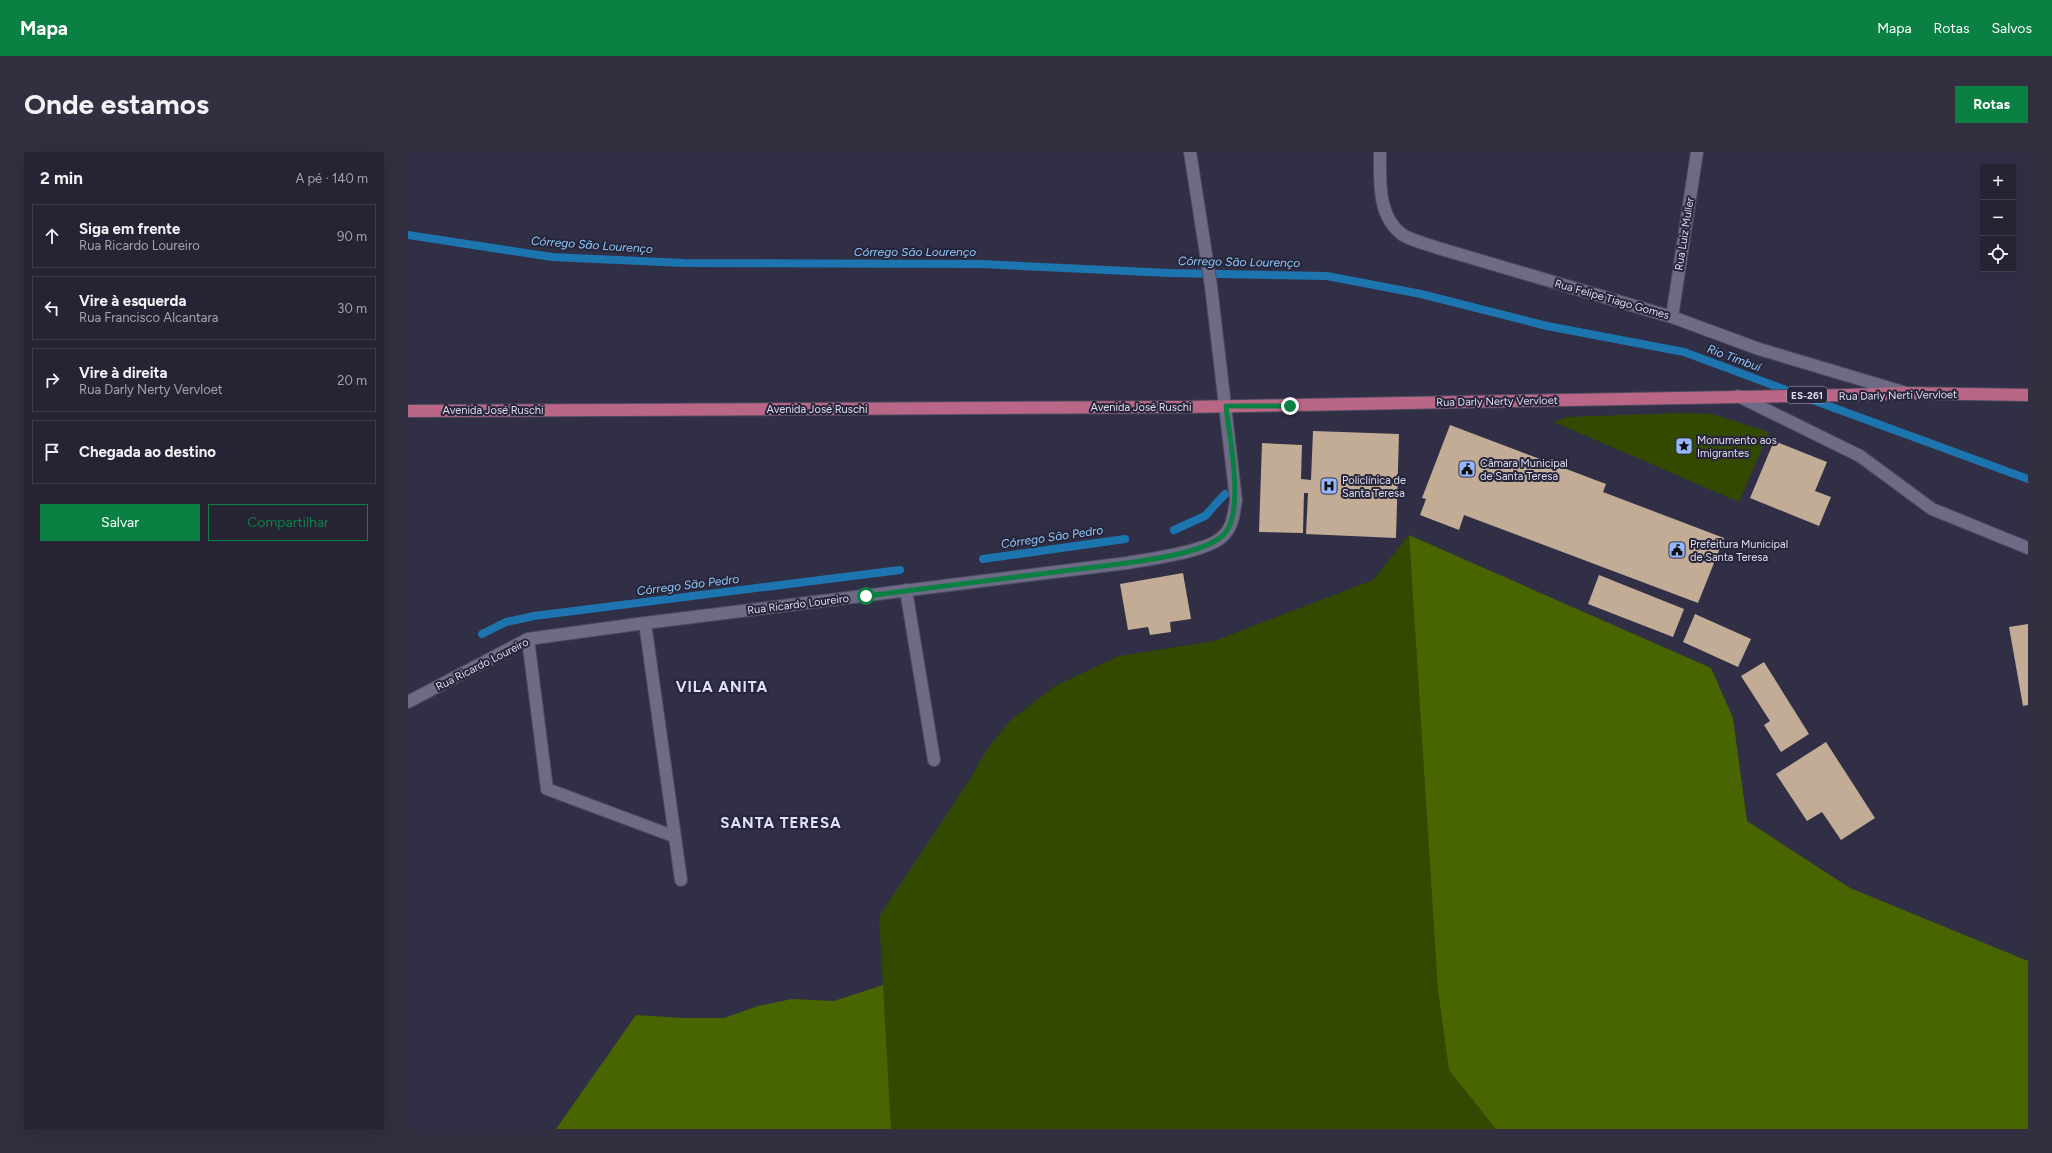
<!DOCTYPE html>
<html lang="pt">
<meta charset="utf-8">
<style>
:root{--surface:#252334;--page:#312f40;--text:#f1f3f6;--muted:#a3a4ac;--line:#42404f;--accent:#0b8043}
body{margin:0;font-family:Figtree,sans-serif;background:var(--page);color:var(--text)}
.controls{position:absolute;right:12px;top:12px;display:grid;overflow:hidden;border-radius:0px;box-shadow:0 4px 16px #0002}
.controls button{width:36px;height:36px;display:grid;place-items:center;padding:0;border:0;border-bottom:1px solid var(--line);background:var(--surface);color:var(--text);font:20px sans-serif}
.stop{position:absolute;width:12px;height:12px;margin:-9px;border:3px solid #0b8043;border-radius:50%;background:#fff}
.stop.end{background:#0b8043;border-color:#fff;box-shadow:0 1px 4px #0008}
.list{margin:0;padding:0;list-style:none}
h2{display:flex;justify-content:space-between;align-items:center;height:52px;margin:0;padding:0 16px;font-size:17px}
h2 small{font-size:13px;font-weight:400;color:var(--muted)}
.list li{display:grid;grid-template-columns:26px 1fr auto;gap:12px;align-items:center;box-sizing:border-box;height:64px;margin:0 8px 8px;padding:0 8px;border:1px solid var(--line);border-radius:0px}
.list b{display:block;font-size:15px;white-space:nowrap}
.list p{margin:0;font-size:13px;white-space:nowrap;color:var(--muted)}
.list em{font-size:13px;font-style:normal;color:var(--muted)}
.actions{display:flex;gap:8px;padding:12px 16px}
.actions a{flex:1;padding:9px 0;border:1px solid var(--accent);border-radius:0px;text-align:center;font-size:14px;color:var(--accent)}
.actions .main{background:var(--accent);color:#fff}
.icon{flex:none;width:22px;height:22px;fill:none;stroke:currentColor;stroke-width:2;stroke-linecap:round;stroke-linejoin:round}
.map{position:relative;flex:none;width:1620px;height:977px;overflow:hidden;border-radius:0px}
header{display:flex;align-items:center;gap:24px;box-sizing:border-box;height:56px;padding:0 20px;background:var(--accent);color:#fff}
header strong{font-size:19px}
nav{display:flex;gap:22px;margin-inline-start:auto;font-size:14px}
.intro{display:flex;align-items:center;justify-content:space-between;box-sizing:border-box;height:96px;padding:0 24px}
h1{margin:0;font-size:28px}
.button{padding:10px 18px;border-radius:0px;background:var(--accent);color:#fff;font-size:14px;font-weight:700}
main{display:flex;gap:24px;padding:0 24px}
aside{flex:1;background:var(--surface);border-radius:0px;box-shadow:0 4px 16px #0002}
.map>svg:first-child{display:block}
.green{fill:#334900}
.forest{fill:#486500}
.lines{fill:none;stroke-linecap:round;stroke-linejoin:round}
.stream{stroke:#1c75ae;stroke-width:8}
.building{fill:#c2ac95}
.minor-casing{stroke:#4c4b5e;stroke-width:14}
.major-casing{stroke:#4c4b5e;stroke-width:14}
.minor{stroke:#6d6b86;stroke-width:12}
.major{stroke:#ba6787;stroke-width:12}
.route{stroke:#0b8043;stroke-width:5}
.labels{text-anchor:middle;stroke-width:4;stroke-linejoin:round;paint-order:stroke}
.shield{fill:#27253b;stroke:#a8a6b8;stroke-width:1}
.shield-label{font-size:10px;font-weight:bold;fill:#dfdeed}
.street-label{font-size:11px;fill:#dfdeed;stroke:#27253b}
.poi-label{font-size:11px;fill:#dfdeed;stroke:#27253b;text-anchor:start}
.water-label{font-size:12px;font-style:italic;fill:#8fcaf9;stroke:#27253b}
.district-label{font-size:15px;font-weight:bold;letter-spacing:1px;fill:#e1e0fe;stroke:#27253b}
</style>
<header>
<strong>Mapa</strong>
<nav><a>Mapa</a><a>Rotas</a><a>Salvos</a></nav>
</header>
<div class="intro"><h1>Onde estamos</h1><a class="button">Rotas</a></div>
<main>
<aside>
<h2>2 min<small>A pé · 140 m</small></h2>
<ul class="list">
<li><svg class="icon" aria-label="ahead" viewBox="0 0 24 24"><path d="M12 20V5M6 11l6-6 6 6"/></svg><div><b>Siga em frente</b><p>Rua Ricardo Loureiro</p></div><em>90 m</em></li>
<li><svg class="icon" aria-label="left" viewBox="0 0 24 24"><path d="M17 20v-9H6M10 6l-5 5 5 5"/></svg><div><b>Vire à esquerda</b><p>Rua Francisco Alcantara</p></div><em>30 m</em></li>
<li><svg class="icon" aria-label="right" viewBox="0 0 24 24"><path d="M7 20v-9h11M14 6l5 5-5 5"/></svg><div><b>Vire à direita</b><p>Rua Darly Nerty Vervloet</p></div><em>20 m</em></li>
<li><svg class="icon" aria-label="arrive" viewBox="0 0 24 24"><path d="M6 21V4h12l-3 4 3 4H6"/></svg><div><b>Chegada ao destino</b></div></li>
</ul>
<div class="actions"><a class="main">Salvar</a><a>Compartilhar</a></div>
</aside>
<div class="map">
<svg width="1620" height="977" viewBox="0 0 1620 977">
<rect width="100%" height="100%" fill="#312f46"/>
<!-- green -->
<path class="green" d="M 1269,261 L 1304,262 L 1361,280 L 1331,350 L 1146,270 L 1159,265 Z
M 1001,383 L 1030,839 L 1041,918 L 1088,977 L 483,977 L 471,765 L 560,630 L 580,596 L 602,569 L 647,534 L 711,504 L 806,489 L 965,428 Z"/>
<!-- forest -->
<path class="forest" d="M 1001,383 L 1303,516 L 1325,566 L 1339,669 L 1442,736 L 1620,809 L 1620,977 L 1088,977 L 1041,918 L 1030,839 Z
M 475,833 L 483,977 L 148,977 L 228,863 L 275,866 L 316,866 L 350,854 L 384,847 L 426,849 Z"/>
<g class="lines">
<!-- stream -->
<path class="stream" d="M 0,83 L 144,105 L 276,111 L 574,112 L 761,121 L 919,124 L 1013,142 L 1139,174 L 1276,200 L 1389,242
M 1399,246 L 1620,327
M 766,378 L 797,364 L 817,342
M 575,407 L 717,387
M 74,482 L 98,470 L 126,464 L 492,418"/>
</g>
<!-- building -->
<path class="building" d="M 1042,273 L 1198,332 L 1195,340 L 1316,386 L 1290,451 L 1056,363 L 1051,378 L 1012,363 L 1018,347 L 1014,346 Z
M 905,279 L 991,282 L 988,386 L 898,382 L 900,341 L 896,341 L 895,381 L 851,380 L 854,291 L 894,293 L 893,327 L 903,328 Z
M 1366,289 L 1419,310 L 1407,339 L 1423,345 L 1411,374 L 1342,346 Z
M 775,421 L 783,467 L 762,470 L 763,480 L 742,483 L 740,475 L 720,478 L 712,432 Z
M 1191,423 L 1276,457 L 1265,485 L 1180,452 Z
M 1287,462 L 1343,487 L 1330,515 L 1275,490 Z
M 1620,472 L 1620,553 L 1615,554 L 1601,475 Z
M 1356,510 L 1401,582 L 1373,600 L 1356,573 L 1362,569 L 1333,524 Z
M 1418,590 L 1467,666 L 1433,688 L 1414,660 L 1399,669 L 1368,622 Z"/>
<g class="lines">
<!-- minor casing -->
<g class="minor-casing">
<path id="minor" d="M 972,0 C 972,28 969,65 995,83 C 1005,89 1019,92 1030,96 L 1264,165 L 1351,197 L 1495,240
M 1264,165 L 1289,0
M 1330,244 L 1452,304 L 1524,357 L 1620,396
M 498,438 L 526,608
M 237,471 L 273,728
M 120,487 L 139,637 L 265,684
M 0,550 L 120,487 L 237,471 L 719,411 C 742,407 797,400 814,385 C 825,376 826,360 828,348 L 803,134 L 782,0"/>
</g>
<!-- major casing -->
<g class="major-casing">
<path id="major" d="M 0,259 L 774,255 L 1439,243 L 1498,241 L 1620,243"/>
</g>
<!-- minor -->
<use href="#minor" class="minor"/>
<!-- major -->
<use href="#major" class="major"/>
</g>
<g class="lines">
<!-- route -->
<path class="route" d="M 458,444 L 719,411 C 745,407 793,401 813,385 C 839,366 821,284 818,254 L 882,254"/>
</g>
<!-- icons -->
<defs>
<g id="sight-square" transform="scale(0.9)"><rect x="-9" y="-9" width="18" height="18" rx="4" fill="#95b7fd" stroke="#27253b"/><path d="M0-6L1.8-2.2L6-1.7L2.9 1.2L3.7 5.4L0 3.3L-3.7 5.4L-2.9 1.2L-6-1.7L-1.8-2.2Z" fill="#111"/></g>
<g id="civic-square" transform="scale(0.9)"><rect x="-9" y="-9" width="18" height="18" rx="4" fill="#95b7fd" stroke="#27253b"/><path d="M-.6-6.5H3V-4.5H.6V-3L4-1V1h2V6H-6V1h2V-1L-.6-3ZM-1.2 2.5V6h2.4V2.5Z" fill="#111"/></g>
<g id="hospital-square" transform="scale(0.9)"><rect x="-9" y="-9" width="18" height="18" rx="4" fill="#95b7fd" stroke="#27253b"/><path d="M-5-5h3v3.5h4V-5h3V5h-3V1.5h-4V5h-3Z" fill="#111"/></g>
</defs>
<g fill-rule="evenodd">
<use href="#sight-square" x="1276" y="294"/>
<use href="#civic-square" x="1059" y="317"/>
<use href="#hospital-square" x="921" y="334"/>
<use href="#civic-square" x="1269" y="398"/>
</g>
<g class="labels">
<!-- shield labels -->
<rect class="shield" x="1379" y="235" width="40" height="16" rx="3"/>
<g class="shield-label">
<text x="1399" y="247">ES-261</text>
</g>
<!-- street labels -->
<g class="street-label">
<text transform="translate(1276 82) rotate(-81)" y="4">Rua Luiz Muller</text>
<text transform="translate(1204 147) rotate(16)" y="4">Rua Felipe Tiago Gomes</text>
<text transform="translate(1490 243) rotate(-1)" y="4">Rua Darly Nerti Vervloet</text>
<text transform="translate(1089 249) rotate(-1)" y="4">Rua Darly Nerty Vervloet</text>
<text x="733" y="259">Avenida José Ruschi</text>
<text x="409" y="261">Avenida José Ruschi</text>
<text x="85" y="262">Avenida José Ruschi</text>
<text transform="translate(390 452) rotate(-7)" y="4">Rua Ricardo Loureiro</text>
<text transform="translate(74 512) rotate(-27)" y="4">Rua Ricardo Loureiro</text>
</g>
<!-- poi labels -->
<g class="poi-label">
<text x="1289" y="292">Monumento aos<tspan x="1289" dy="13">Imigrantes</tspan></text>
<text x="1072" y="315">Câmara Municipal<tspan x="1072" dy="13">de Santa Teresa</tspan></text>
<text x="934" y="332">Policlínica de<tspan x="934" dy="13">Santa Teresa</tspan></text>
<text x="1282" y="396">Prefeitura Municipal<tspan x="1282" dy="13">de Santa Teresa</tspan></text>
</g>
<!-- water labels -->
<g class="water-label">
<text transform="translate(184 93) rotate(4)" y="4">Córrego São Lourenço</text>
<text x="507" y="104">Córrego São Lourenço</text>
<text transform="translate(831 110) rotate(1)" y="4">Córrego São Lourenço</text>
<text transform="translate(1326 206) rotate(20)" y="4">Rio Timbuí</text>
<text transform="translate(644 385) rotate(-8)" y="4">Córrego São Pedro</text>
<text transform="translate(280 433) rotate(-7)" y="4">Córrego São Pedro</text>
</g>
<!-- district labels -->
<g class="district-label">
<text x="314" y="540">VILA ANITA</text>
<text x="373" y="676">SANTA TERESA</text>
</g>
</g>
</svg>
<div class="controls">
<button>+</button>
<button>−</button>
<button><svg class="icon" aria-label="locate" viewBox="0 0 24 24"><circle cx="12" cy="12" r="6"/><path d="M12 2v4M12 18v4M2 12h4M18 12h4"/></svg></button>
</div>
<div class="stop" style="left:458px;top:444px"></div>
<div class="stop end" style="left:882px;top:254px"></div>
</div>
</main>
